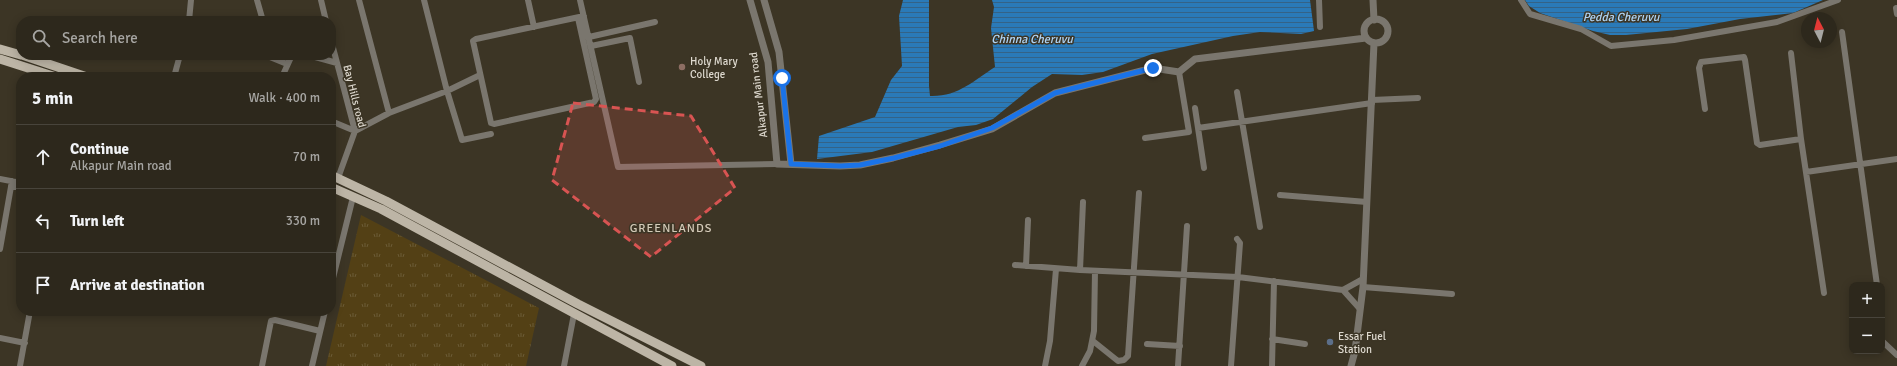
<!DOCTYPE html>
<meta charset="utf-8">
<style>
:root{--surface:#2d281c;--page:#353025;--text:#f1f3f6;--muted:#a7a6a3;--line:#48443b}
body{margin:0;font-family:Signika,sans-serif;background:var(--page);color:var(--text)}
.controls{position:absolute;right:12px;bottom:12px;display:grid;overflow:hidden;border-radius:8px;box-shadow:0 2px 10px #0003}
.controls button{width:36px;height:36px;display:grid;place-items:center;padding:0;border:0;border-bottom:1px solid var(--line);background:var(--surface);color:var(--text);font:20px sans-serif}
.compass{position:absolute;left:1801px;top:12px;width:36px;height:36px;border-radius:50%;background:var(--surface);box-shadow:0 2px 10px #0003;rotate:353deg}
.stop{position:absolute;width:12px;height:12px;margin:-9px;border:3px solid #1a73e8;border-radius:50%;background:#fff}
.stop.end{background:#1a73e8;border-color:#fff;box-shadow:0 1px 4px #0008}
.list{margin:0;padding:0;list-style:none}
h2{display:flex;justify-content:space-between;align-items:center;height:52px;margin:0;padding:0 16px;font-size:17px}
h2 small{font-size:13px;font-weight:400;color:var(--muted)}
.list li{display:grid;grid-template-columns:26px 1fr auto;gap:12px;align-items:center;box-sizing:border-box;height:64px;padding:0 16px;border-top:1px solid var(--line)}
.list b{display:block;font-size:15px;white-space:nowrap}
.list p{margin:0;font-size:13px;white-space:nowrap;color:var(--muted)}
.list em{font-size:13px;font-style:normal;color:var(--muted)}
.icon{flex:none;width:22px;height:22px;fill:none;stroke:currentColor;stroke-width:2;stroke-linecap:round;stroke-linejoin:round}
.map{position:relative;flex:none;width:1897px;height:366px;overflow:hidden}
.search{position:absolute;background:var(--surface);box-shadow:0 2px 10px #0003;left:16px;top:16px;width:320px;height:44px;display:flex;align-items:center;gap:10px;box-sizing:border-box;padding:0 14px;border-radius:16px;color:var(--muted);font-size:15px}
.panel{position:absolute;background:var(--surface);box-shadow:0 2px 10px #0003;left:16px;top:72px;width:320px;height:244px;border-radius:16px}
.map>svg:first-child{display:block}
.grass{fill:url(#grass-tufts)}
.water{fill:url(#water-rules)}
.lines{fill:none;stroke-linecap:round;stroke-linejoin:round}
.minor{stroke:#7a766e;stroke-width:6}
.tertiary{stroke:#7a766e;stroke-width:7}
.primary{stroke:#bdb5a6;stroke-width:9}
.route{stroke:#1a73e8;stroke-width:5}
.marked{fill:#d85452;fill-opacity:0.2;stroke:#d85452;stroke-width:3;stroke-dasharray:8 5;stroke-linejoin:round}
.education-dot{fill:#8d6e63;stroke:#3c3525;stroke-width:1.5}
.service-dot{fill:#5c6f8a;stroke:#3c3525;stroke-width:1.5}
.labels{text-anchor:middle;stroke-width:3;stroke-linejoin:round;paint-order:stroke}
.poi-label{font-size:11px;fill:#ddd8ce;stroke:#3c3525;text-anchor:start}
.street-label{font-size:11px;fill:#ddd8ce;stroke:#3c3525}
.water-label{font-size:12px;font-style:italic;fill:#b0d5f6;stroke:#3c3525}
.neighbourhood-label{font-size:12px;letter-spacing:1px;fill:#d4cab8;stroke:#3c3525}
</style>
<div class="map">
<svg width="1897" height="366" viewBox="0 0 1897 366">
<defs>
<pattern id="grass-tufts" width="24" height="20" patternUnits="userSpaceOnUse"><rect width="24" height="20" fill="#534015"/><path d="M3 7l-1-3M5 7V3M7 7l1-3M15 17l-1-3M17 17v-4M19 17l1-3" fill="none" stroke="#6b5b36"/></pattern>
<pattern id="water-rules" width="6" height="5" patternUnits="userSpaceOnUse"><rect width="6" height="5" fill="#2a7ab8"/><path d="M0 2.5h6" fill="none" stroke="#346387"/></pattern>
</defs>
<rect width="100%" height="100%" fill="#3c3525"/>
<!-- grass -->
<path class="grass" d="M 361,215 L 539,308 L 526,366 L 326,366 Z"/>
<!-- water -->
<path class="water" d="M 903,0 L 929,0 L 929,86 L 930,96 C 958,97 973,81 995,67 L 991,28 L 994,7 L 992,0 L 1310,0 L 1314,31 L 1301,34 L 1260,32 L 1233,36 L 1152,54 L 1103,72 L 1082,75 L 1052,74 L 1032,87 L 993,119 L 976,125 L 958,127 L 872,152 L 817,159 L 819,136 L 875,117 L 891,80 L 902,66 L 899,16 Z
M 1525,0 L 1823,0 L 1793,13 L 1740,19 L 1687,29 L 1626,35 L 1610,35 L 1593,31 L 1540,13 L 1529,6 Z"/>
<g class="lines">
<!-- minor -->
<path class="minor" d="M 257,0 L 263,21
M 321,0 L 326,21
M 359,0 L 389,113
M 424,0 L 447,91 L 462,140 L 491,134
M 528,0 L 534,27
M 580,0 L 618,167 L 777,164
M 1319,0 L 1320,27
M 1521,0 L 1530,14 L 1581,29 L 1611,46 L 1674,40 L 1777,22 L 1838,0
M 1896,8 L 1897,14
M 578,18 L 596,99 L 594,102 L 494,124 L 491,123 L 473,41 L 476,39 L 584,16
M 189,21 L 191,0
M 1842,32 L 1877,285
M 589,37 L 655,22
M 331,40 L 355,131 L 338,178
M 591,46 L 630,38 L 639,82
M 1791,53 L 1801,139 L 1824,293
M 265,55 L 287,64
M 308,55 L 337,63
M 174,77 L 180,55
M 282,77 L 292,55
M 1237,92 L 1260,227
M 1372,100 L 1418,98
M 1195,108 L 1204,168
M 1705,109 L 1699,68 L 1701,62 L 1744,57 L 1745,60 L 1757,143 L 1760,145 L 1801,139
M 331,121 L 355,131
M 1198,128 L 1372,103
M 355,131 L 389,113 L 447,91 L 480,75
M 1145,138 L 1189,132 L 1179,72
M 1806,172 L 1897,159
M 0,179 L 21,183
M 11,186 L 21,188
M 1280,195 L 1367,202
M 0,249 L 12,181
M 1015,265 L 1080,270 L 1238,277 L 1343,290 L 1360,309
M 1026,266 L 1028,220
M 1080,270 L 1083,202
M 331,286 L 353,197
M 1363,287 L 1452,294
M 1343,290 L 1363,279
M 0,338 L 25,343
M 1272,339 L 1305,344
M 1093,341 L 1118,361 L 1124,360 L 1128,356 L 1139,193
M 1882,341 L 1897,355
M 1147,344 L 1180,346
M 20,366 L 30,311
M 262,366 L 271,321 L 275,320 L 320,331
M 312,366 L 325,311
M 564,366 L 574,314
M 1045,366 L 1050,341 L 1056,269
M 1082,366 L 1090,351 L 1094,331 L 1095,271
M 1178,366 L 1187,226
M 1231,366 L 1240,243 L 1237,239
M 1272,366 L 1274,281"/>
<!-- tertiary -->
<path class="tertiary" d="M 750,0 L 768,62 L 777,164 L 840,166 L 860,165 L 893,158 L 940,145 L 992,129 L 1055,93 L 1153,68 L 1179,72 L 1195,59 L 1366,38
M 764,0 L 779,52 L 791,164
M 1373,0 L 1374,20
M1364 31a12 12 0 1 1 24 0a12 12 0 1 1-24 0Z
M 1351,366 L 1355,351 L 1363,287 L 1374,43"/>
<!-- primary -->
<path class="primary" d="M 0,49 L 21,55
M 22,55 L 87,77
M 0,59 L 56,77
M 331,175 L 386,201 L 578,304 L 701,366
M 331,187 L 381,209 L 672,366"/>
</g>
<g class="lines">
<!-- route -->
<path class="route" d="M 782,78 L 791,164 L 840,166 L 860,165 L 894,158 L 940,146 L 992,128 L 1055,93 L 1153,68"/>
</g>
<!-- marked area -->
<path class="marked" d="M 573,103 L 691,116 L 735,188 L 651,257 L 552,180 Z"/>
<!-- markers -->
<circle class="education-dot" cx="682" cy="67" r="4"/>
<circle class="service-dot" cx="1330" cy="342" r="4"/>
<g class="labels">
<!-- poi labels -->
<g class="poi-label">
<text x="690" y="65">Holy Mary<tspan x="690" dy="13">College</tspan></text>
<text x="1338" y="340">Essar Fuel<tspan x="1338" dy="13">Station</tspan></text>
</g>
<!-- street labels -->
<g class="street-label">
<text transform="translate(758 95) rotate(-97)" y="4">Alkapur Main road</text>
<text transform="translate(355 96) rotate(76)" y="4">Bay Hills road</text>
</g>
<!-- water labels -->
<g class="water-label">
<text x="1621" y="21">Pedda Cheruvu</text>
<text x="1032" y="43">Chinna Cheruvu</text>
</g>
<!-- neighbourhood labels -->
<g class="neighbourhood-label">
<text x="671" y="232">GREENLANDS</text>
</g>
</g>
</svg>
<div class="controls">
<button>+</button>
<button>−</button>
</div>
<svg class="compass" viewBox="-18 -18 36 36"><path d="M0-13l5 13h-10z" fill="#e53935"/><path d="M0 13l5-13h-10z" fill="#a7a6a3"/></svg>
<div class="stop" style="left:782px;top:78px"></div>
<div class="stop end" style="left:1153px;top:68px"></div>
<div class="search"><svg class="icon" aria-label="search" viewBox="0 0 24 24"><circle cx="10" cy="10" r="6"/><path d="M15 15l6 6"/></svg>Search here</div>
<section class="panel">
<h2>5 min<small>Walk · 400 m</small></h2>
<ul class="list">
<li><svg class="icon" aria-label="ahead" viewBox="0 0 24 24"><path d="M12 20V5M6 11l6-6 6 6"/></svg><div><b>Continue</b><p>Alkapur Main road</p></div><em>70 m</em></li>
<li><svg class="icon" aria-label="left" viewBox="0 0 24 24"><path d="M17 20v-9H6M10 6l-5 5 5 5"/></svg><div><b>Turn left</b></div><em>330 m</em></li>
<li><svg class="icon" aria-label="arrive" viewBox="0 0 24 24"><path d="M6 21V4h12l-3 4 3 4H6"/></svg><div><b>Arrive at destination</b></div></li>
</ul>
</section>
</div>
